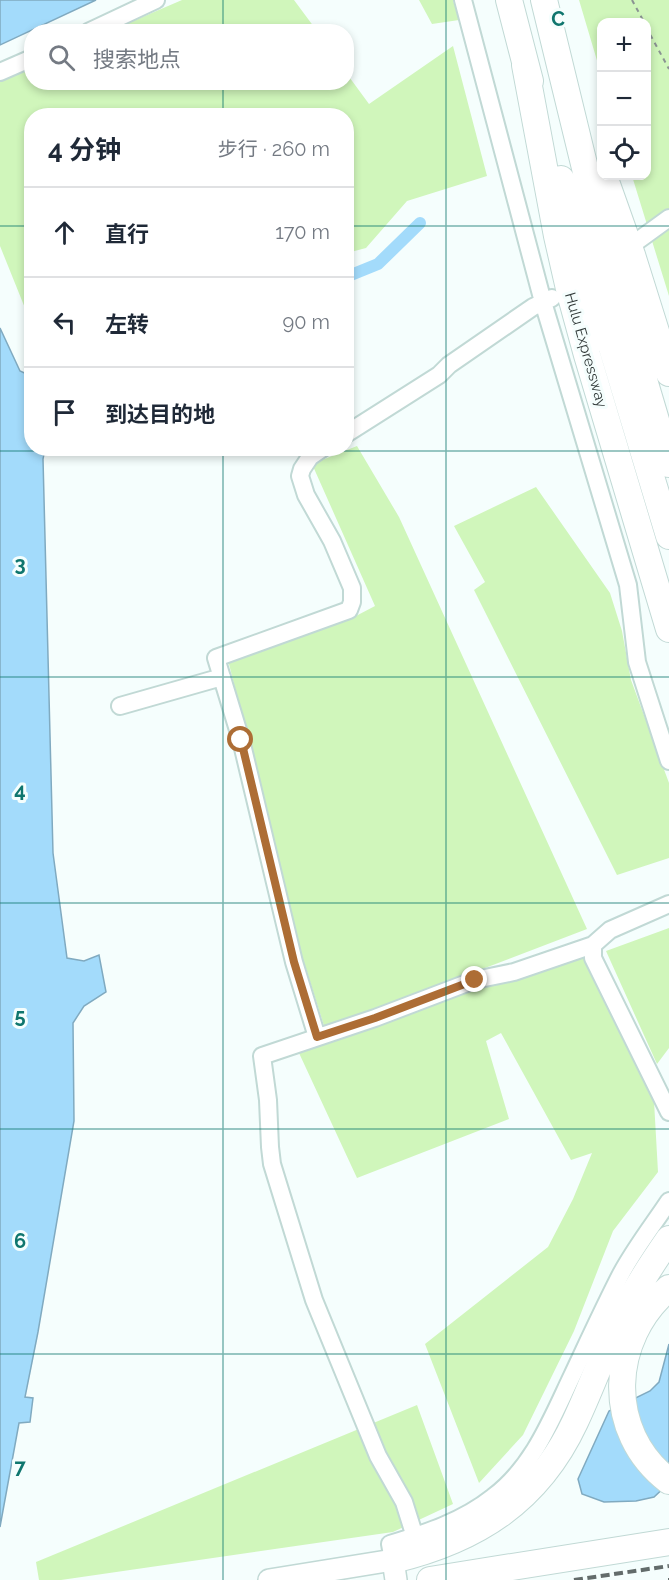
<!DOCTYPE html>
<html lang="zh">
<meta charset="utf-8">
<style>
:root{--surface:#fff;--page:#f6f6f7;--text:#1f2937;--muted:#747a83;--line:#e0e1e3}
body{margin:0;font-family:Raleway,"Noto Sans SC",sans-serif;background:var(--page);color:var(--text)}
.controls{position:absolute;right:18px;top:18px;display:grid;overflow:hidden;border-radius:12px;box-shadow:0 3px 9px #0003}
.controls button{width:54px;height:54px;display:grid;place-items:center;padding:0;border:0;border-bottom:2px solid var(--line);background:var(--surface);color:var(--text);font:30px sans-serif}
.stop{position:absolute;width:18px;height:18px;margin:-14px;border:4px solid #ad6d35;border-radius:50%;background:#fff}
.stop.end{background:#ad6d35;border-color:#fff;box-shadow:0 2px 6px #0008}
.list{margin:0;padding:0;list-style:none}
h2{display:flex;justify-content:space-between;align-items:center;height:78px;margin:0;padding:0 24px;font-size:26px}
h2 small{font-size:20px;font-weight:400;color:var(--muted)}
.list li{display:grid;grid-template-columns:39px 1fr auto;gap:18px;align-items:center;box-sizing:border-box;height:90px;padding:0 24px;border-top:2px solid var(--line)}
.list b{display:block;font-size:22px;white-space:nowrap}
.list em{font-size:20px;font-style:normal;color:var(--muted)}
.icon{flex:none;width:33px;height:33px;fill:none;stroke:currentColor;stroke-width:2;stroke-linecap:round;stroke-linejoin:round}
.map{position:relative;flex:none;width:669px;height:1580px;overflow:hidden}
.search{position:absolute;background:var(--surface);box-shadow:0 3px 9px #0003;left:24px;top:24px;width:330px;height:66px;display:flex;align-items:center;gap:15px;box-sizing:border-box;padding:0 21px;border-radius:24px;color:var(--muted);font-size:22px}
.panel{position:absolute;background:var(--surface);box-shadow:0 3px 9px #0003;left:24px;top:108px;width:330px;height:348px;border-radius:24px}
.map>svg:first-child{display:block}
.green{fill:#d0f6bb}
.water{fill:#a3dbfb;stroke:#80aac0;stroke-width:1.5}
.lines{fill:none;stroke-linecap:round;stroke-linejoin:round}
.canal{stroke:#a3dbfb;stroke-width:12}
.minor-casing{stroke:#c1d9d5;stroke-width:20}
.major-casing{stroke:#c1d9d5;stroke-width:24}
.highway-casing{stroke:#c1d9d5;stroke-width:28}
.path{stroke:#8a9392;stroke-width:2;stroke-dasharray:4.5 4.5;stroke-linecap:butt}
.minor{stroke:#fff;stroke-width:16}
.major{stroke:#fff;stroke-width:21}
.highway{stroke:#fff;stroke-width:26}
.rail{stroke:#636c6b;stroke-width:4;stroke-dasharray:9 4.5;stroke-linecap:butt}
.route{stroke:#ad6d35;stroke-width:8}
.grid{fill:none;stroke:#0f766e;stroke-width:1.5;stroke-opacity:0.55}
.labels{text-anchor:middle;stroke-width:6;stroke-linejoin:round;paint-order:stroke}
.street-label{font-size:15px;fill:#303938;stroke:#f5fefd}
.grid-label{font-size:20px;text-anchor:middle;font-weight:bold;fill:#0f766e;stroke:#f5fefd;stroke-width:6;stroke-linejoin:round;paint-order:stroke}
</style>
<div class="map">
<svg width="669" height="1580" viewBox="0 0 669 1580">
<rect width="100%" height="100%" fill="#f5fefd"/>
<!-- green -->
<path class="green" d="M 182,0 L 294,0 L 317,31 L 110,31 Z
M 419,0 L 453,0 L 459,20 L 432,24 Z
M 579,0 L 669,0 L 669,296 L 632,176 L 646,176 L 646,22 L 602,22 L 601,74 Z
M 453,46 L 487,176 L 407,201 L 366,248 L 347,253 L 346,116 L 32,116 L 31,323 L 0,246 L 0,80 L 31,66 L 32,82 L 346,82 L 347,74 L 369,104 Z
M 357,446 L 399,517 L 587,929 L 325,1029 L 302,956 L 228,660 L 354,617 L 375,606 L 312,464 Z
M 536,487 L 610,593 L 622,631 L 631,680 L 669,783 L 669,858 L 617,875 L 474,590 L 485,582 L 454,526 Z
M 669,928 L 669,1048 L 657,1064 L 606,951 Z
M 583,954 L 654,1101 L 658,1172 L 613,1231 L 574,1331 L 523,1435 L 479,1483 L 425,1344 L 548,1247 L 573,1199 L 592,1153 L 571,1160 L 501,1033 L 486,1041 L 509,1119 L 357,1178 L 299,1053 L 468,992 Z
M 417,1405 L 453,1504 L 393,1532 L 61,1580 L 39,1580 L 36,1562 Z"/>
<!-- water -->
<path class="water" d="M 0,0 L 96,0 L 0,45 Z
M 0,328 L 20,371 L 31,376 L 32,448 L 45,449 L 43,459 L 53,853 L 67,958 L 84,961 L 99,955 L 106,992 L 84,1006 L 73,1023 L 74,1121 L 38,1332 L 25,1397 L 33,1398 L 30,1422 L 19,1423 L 0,1527 Z
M 669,1344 L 669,1483 L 654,1497 L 636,1501 L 604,1502 L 582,1494 L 578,1479 L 609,1411 L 650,1391 L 659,1382 Z"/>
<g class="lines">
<!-- canal -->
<path class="canal" d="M 346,277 L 378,264 L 420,223"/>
<!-- minor casing -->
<g class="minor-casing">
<path id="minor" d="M 463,0 L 543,302 L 628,585 L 637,662 L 669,761
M 88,32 L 156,0
M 0,72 L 32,58
M 636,242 L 669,218
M 346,434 L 439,375 L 449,365 L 533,307 L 552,298
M 120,706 L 222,677
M 669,904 L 610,930 L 593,945 L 593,958 L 669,1112
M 317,1037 L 294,962 L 241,740 L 216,658 L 349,610 L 352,602 L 352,588 L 332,541 L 306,495 L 300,476 L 302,469 L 310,457 L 323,448
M 415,1537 L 404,1502 L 378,1456 L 314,1300 L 272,1164 L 270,1147 L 268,1100 L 262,1056 L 375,1018 L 475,980 L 514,972 L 593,945
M 393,1560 L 390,1544 C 426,1533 463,1521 493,1497 C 533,1467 551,1420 572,1376 C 588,1342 604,1307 621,1274 C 635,1248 653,1225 669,1201"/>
</g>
<!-- major casing -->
<g class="major-casing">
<path id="major" d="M 269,1580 L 393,1560 L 396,1580"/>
</g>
<!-- highway casing -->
<g class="highway-casing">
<path id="highway" d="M 509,0 L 530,81
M 544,0 L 603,242 L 669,464
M 525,65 L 557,236 L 570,293 L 587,355 L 669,629
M 604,176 L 632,255 L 669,373
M 561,179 L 669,536
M 669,1288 C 609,1338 604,1432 669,1481
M 393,1560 C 477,1540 538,1501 575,1422 C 593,1384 606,1345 625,1309 C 638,1285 653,1262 669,1239
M 430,1580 L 669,1542"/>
</g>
<!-- path -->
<path class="path" d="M 632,0 L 644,22
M 646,27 L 669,69"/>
<!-- minor -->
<use href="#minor" class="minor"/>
<!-- major -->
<use href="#major" class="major"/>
<!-- highway -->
<use href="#highway" class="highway"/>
<!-- rail -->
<path class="rail" d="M 574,1580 L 669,1566
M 668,1580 L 669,1580"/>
</g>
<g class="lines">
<!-- route -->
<path class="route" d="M 241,740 L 294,962 L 317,1037 L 375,1018 L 475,980"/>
</g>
<!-- grid -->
<path class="grid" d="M 223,0 L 223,32M 446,0 L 446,1580M 223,82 L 223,116M 0,226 L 32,226M 346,226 L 669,226M 223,448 L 223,1580M 0,451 L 669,451M 0,677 L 669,677M 0,903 L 669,903M 0,1129 L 669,1129M 0,1354 L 669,1354"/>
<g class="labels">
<!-- street labels -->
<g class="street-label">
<text transform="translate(586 350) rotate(74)" y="5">Hulu Expressway</text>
</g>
</g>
<g class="grid-label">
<text x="558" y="26">C</text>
<text x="20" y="571">3</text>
<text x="20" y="797">4</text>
<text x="20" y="1023">5</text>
<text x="20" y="1248">6</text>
<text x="20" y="1474">7</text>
</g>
</svg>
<div class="controls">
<button>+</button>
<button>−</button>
<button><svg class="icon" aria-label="locate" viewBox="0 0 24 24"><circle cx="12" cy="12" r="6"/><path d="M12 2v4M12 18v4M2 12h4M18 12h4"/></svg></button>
</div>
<div class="stop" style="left:241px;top:740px"></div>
<div class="stop end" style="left:475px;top:980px"></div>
<div class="search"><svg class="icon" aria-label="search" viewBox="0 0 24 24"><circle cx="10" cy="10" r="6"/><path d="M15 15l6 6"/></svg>搜索地点</div>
<section class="panel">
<h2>4 分钟<small>步行 · 260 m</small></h2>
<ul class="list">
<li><svg class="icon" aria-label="ahead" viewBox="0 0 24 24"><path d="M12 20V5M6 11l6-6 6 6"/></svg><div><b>直行</b></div><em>170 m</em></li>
<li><svg class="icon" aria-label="left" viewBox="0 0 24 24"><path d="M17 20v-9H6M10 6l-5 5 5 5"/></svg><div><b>左转</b></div><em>90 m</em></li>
<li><svg class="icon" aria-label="arrive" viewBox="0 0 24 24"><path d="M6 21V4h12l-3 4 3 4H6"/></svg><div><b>到达目的地</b></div></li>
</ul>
</section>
</div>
